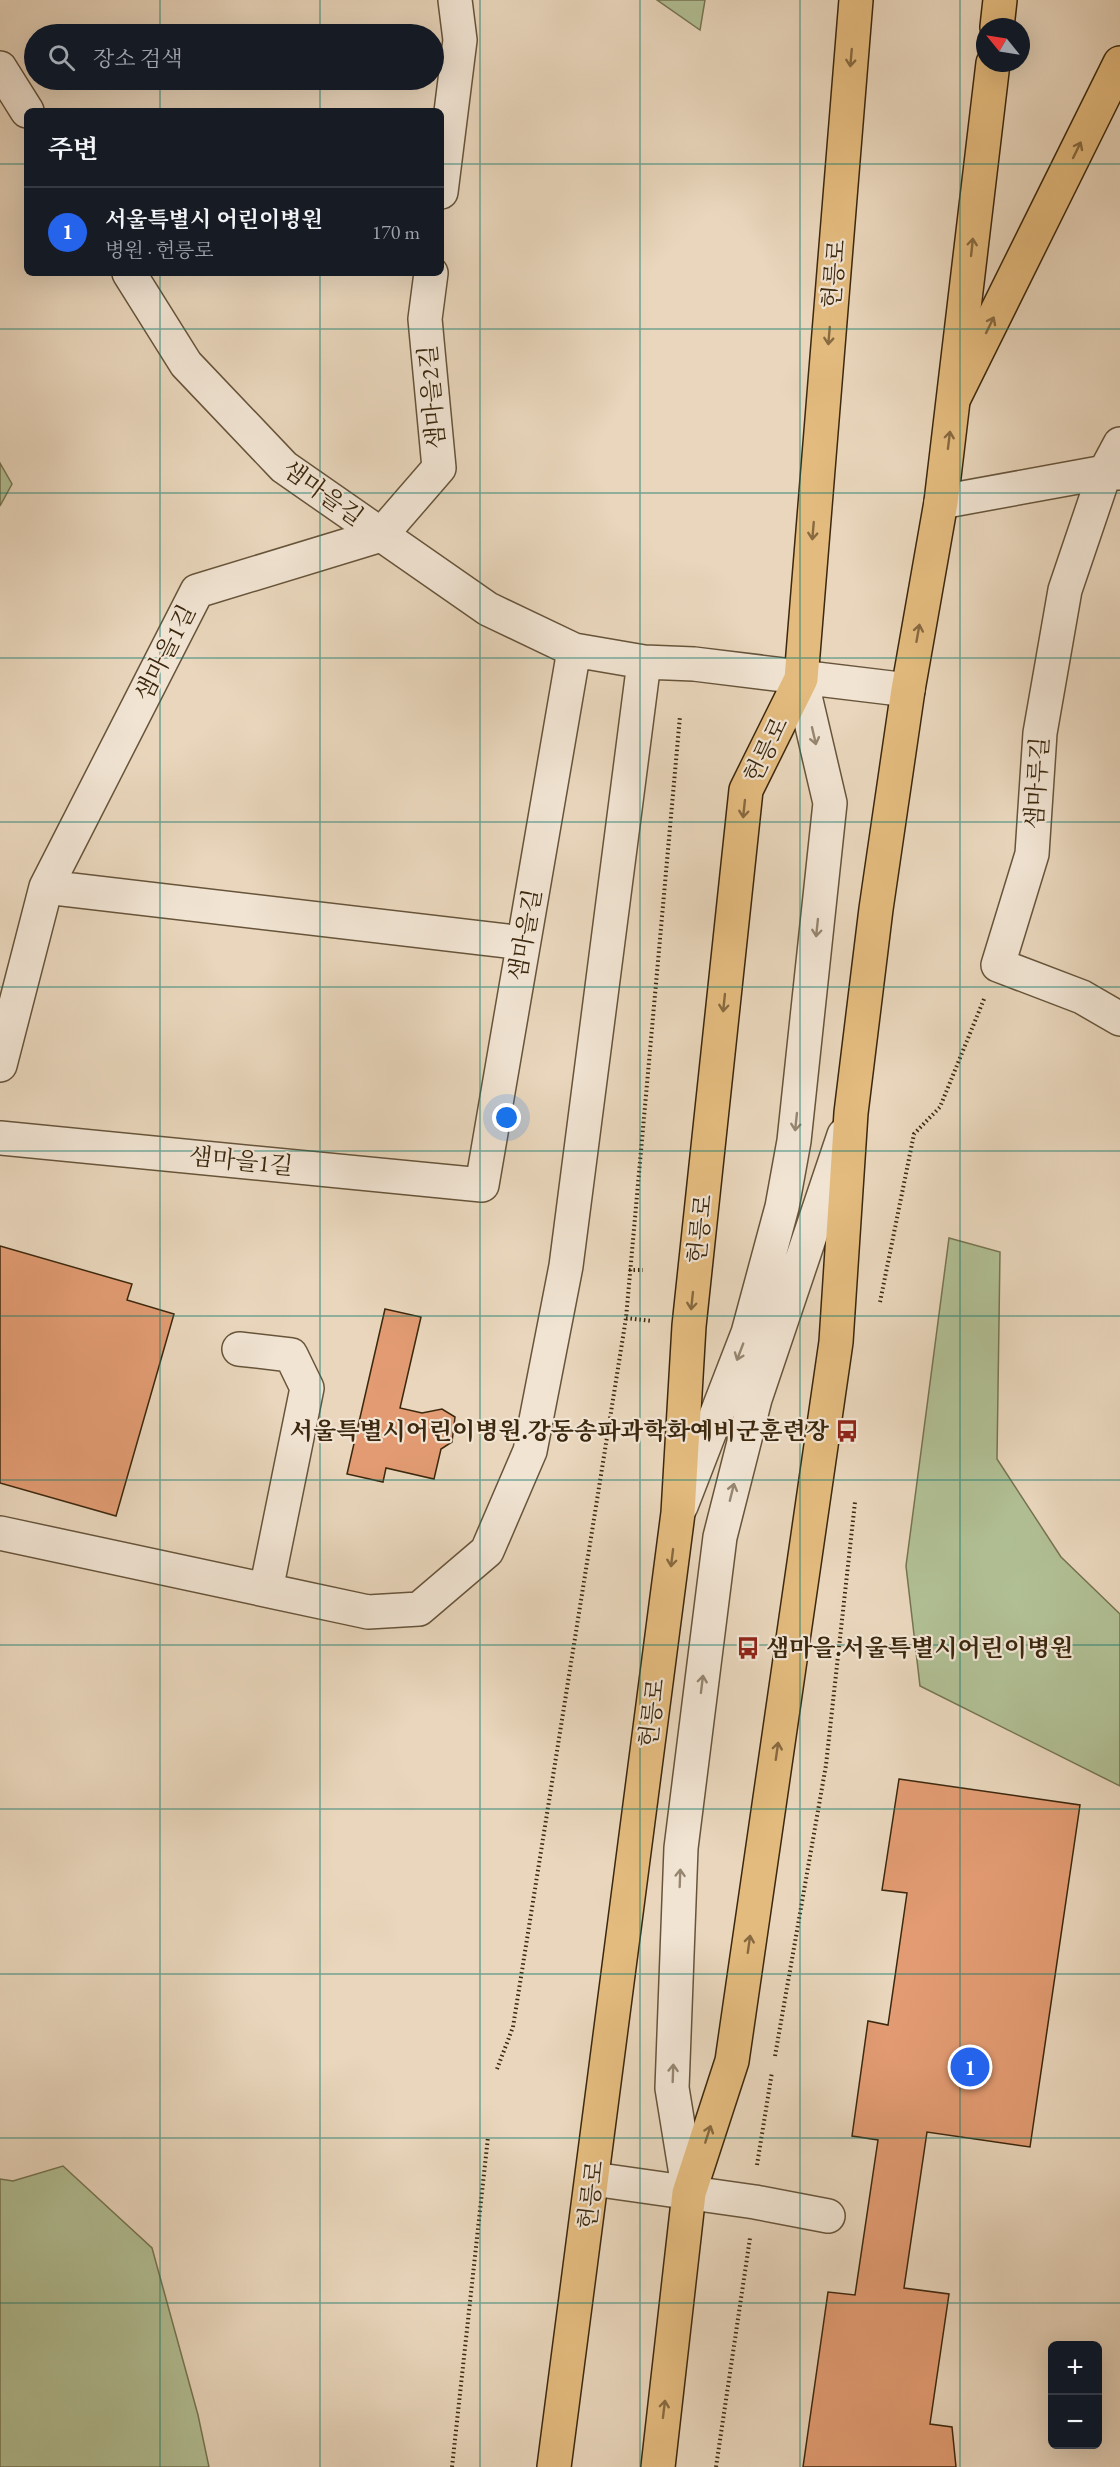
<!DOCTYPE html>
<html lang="ko">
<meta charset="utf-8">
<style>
:root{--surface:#171b24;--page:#20242c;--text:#f1f3f6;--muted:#9ea1a6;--line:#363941;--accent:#2563eb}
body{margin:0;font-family:"EB Garamond","Noto Serif KR",serif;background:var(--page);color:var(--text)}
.controls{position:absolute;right:18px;bottom:18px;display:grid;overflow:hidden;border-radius:9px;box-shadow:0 6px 24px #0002}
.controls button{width:54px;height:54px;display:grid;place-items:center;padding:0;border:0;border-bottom:2px solid var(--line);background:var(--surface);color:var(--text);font:30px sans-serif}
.compass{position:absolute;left:976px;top:18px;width:54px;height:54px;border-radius:50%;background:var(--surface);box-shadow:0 6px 24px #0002;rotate:300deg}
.you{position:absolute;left:507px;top:1118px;width:21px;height:21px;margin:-15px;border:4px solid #fff;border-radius:50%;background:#1a73e8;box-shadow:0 0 0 9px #1a73e833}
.badge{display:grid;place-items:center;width:39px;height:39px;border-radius:50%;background:var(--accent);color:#fff;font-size:20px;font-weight:700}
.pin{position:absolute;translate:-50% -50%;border:3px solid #fff;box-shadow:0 2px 6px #0006}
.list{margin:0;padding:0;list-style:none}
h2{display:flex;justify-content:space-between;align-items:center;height:78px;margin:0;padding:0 24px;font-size:26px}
h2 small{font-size:20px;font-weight:400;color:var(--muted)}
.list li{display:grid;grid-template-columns:39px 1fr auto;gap:18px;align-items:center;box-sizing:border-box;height:90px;padding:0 24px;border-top:2px solid var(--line)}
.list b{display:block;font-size:22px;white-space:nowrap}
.list p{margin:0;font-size:20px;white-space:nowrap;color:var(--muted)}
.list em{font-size:20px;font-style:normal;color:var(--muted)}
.icon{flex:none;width:33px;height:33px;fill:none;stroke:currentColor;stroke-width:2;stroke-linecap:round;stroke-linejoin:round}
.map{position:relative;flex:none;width:1120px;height:2467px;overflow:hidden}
.search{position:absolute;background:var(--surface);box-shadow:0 6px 24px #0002;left:24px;top:24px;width:420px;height:66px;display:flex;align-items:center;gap:15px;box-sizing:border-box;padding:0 21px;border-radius:33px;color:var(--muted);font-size:22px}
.panel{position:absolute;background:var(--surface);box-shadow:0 6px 24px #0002;left:24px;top:108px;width:420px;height:168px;border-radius:9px}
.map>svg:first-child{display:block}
.green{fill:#b1bf94;stroke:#767451;stroke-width:1.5}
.building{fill:#e29b72;stroke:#3c280e;stroke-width:1.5}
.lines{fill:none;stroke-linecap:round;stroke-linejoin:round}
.minor-casing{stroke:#67543a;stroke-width:36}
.major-casing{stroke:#3c280e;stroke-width:36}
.highway-casing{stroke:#3c280e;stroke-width:36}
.path{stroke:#3c280e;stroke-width:4;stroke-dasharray:1.5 3;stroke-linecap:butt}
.minor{stroke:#f1e4d3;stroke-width:33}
.major{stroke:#e4bb7e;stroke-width:33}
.highway{stroke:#e4bb7e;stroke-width:33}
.oneway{stroke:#886a40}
.oneway2{stroke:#968670}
.grid{fill:none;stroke:#0f766e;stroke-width:1.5;stroke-opacity:0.55}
.labels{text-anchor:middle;stroke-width:4.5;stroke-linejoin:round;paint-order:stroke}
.street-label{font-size:24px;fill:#3c280e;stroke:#f1e4d3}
.poi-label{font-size:24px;font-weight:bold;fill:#3c280e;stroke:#f1e4d3;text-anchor:end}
</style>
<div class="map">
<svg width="1120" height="2467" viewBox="0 0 1120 2467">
<rect width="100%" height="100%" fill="#e9d6bc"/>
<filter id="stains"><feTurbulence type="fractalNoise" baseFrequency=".00333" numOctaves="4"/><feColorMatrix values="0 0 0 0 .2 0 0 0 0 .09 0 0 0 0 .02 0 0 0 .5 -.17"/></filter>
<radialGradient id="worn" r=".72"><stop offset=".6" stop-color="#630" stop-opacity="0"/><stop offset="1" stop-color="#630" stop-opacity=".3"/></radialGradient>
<!-- green -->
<path class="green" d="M 657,0 L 705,0 L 700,30 Z
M 0,463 L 12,484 L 0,506 Z
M 949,1238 L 1000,1252 L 997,1459 L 1061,1557 L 1120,1614 L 1120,1786 L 920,1686 L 906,1566 Z
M 63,2166 L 152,2248 L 198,2415 L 209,2467 L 0,2467 L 0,2179 L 13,2181 Z"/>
<!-- building -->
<path class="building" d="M 0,1246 L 132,1284 L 127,1300 L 174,1314 L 116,1516 L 0,1483 Z
M 385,1309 L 421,1317 L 400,1408 L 422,1413 L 442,1409 L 455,1417 L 452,1442 L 441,1449 L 434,1479 L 386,1468 L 383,1482 L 347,1474 Z
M 899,1779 L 1080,1805 L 1030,2147 L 927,2132 L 904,2288 L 949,2294 L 930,2424 L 952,2427 L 956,2467 L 803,2467 L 828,2292 L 855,2295 L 878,2140 L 852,2136 L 868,2021 L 888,2025 L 907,1893 L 882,1890 Z"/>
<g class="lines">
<!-- minor casing -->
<g class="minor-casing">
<path id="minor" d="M 0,68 L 27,111
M 441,192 L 460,40 L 455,0
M 129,273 L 186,364 L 284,467 L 488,609 L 574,650 L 644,662 L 694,664 L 908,690
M 1120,444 L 1105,472 L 1065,590 L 1040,733 L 1032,854 L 998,965 L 1082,997 L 1120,1019
M 941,502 L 1105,472 L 1120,473
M 46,887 L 523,943
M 0,1065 L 46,887 L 197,591 L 381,535 L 439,468 L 425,319 L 431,273
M 0,1138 L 482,1185 L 574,650
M 239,1349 L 291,1355 L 307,1388 L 266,1590
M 681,1506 L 748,1333 L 782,1207 L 794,1141 L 830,803 L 801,679
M 0,1533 L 368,1612 L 419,1609 L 487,1551 L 530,1451 L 566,1266 L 644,662
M 593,2179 L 755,2202 L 828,2216
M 689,2193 L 672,2088 L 681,1848 L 720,1537 L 755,1399 L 844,1135"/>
</g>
<!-- major casing -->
<g class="major-casing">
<path id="major" d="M 997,27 L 1000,0
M 554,2467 L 678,1513 L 689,1326 L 746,790 L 801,679 L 856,0
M 658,2467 L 689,2193 L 732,2061 L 836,1342 L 851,1113 L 876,909 L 908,690 L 941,502 L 993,63"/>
</g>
<!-- highway casing -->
<g class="highway-casing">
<path id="highway" d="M 955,396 L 1120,63"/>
</g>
<!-- path -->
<path class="path" d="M 629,1270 L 643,1270
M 880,1302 L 914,1134 L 940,1107 L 984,999
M 626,1318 L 652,1321
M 775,2056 L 826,1765 L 855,1502
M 497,2069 L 513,2027 L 626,1318 L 680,716
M 757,2165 L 772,2072
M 452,2467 L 488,2137
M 716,2467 L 750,2238"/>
<!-- minor -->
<use href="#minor" class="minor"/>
<!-- major -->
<use href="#major" class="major"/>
<!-- highway -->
<use href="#highway" class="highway"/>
</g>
<!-- one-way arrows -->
<defs><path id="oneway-shaft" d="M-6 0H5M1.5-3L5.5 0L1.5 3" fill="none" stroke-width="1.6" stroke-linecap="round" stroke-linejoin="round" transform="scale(1.5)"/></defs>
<g class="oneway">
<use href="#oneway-shaft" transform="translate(851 58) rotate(95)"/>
<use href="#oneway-shaft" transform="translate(1077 150) rotate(-64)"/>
<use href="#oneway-shaft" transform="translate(972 247) rotate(-84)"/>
<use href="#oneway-shaft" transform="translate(990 325) rotate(-64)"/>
<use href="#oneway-shaft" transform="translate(829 336) rotate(95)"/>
<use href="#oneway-shaft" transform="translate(949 440) rotate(-83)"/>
<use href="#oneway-shaft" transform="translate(813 531) rotate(95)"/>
<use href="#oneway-shaft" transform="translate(918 633) rotate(-80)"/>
<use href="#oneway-shaft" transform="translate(744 809) rotate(96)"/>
<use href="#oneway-shaft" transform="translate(724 1003) rotate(96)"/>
<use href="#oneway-shaft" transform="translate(692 1301) rotate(96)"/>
<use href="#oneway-shaft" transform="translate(672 1558) rotate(97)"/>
<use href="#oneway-shaft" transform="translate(777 1751) rotate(-82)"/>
<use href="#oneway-shaft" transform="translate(749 1944) rotate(-82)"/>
<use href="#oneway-shaft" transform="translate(708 2134) rotate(-72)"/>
<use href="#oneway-shaft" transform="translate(664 2409) rotate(-83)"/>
</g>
<g class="oneway2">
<use href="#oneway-shaft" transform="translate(814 736) rotate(77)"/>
<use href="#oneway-shaft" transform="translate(817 928) rotate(96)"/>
<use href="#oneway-shaft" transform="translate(796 1122) rotate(96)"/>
<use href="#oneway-shaft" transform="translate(740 1352) rotate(111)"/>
<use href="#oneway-shaft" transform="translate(732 1492) rotate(-76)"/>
<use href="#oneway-shaft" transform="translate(702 1684) rotate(-83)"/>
<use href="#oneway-shaft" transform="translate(680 1878) rotate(-88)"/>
<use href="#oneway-shaft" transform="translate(673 2073) rotate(-88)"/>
</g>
<!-- grid -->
<path class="grid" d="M 160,0 L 160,34M 320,0 L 320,34M 480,0 L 480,2467M 640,0 L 640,2467M 800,0 L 800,2467M 960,0 L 960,2467M 160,80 L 160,111M 320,80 L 320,111M 0,164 L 27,164M 441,164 L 1120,164M 160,273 L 160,2467M 320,273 L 320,2467M 0,329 L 1120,329M 0,493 L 1120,493M 0,658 L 1120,658M 0,822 L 1120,822M 0,987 L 1120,987M 0,1151 L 1120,1151M 0,1316 L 1120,1316M 0,1480 L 1120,1480M 0,1645 L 1120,1645M 0,1809 L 1120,1809M 0,1974 L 1120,1974M 0,2138 L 1120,2138M 0,2303 L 1120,2303"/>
<!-- icons -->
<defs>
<g id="bus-bare" transform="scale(1.8)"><path d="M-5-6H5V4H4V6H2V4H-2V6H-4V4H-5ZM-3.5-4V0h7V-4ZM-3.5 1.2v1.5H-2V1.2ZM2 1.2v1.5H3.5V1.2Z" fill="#8f2418" stroke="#f1e4d3" stroke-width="2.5" paint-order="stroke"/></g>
</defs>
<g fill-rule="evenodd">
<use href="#bus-bare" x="847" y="1431"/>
<use href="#bus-bare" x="748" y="1648"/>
</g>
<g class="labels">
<!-- street labels -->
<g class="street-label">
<text transform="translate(834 274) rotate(-85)" y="8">헌릉로</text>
<text transform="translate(432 397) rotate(-95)" y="8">샘마을2길</text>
<text transform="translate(323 493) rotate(36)" y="8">샘마을길</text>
<text transform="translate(165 653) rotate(-63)" y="8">샘마을1길</text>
<text transform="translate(766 750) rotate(-64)" y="8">헌릉로</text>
<text transform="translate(1037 783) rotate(-86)" y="8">샘마루길</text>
<text transform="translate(525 935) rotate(-80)" y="8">샘마을길</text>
<text transform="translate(241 1161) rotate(6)" y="8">샘마을1길</text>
<text transform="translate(700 1229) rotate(-84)" y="8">헌릉로</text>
<text transform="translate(652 1713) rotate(-83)" y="8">헌릉로</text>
<text transform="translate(591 2195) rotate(-83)" y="8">헌릉로</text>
</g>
<!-- poi labels -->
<g class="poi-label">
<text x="829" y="1439">서울특별시어린이병원.강동송파과학화예비군훈련장</text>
<text x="766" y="1656" text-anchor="start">샘마을.서울특별시어린이병원</text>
</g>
</g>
<rect width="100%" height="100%" filter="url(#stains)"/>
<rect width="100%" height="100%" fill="url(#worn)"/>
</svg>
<div class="controls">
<button>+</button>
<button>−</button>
</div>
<svg class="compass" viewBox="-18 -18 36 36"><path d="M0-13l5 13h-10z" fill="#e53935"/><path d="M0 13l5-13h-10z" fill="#9ea1a6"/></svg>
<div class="you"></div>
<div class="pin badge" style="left:970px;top:2067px">1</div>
<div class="search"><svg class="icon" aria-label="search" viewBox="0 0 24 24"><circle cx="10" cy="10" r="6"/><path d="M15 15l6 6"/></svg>장소 검색</div>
<section class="panel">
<h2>주변<small></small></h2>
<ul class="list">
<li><span class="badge">1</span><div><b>서울특별시 어린이병원</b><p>병원 · 헌릉로</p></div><em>170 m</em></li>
</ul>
</section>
</div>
